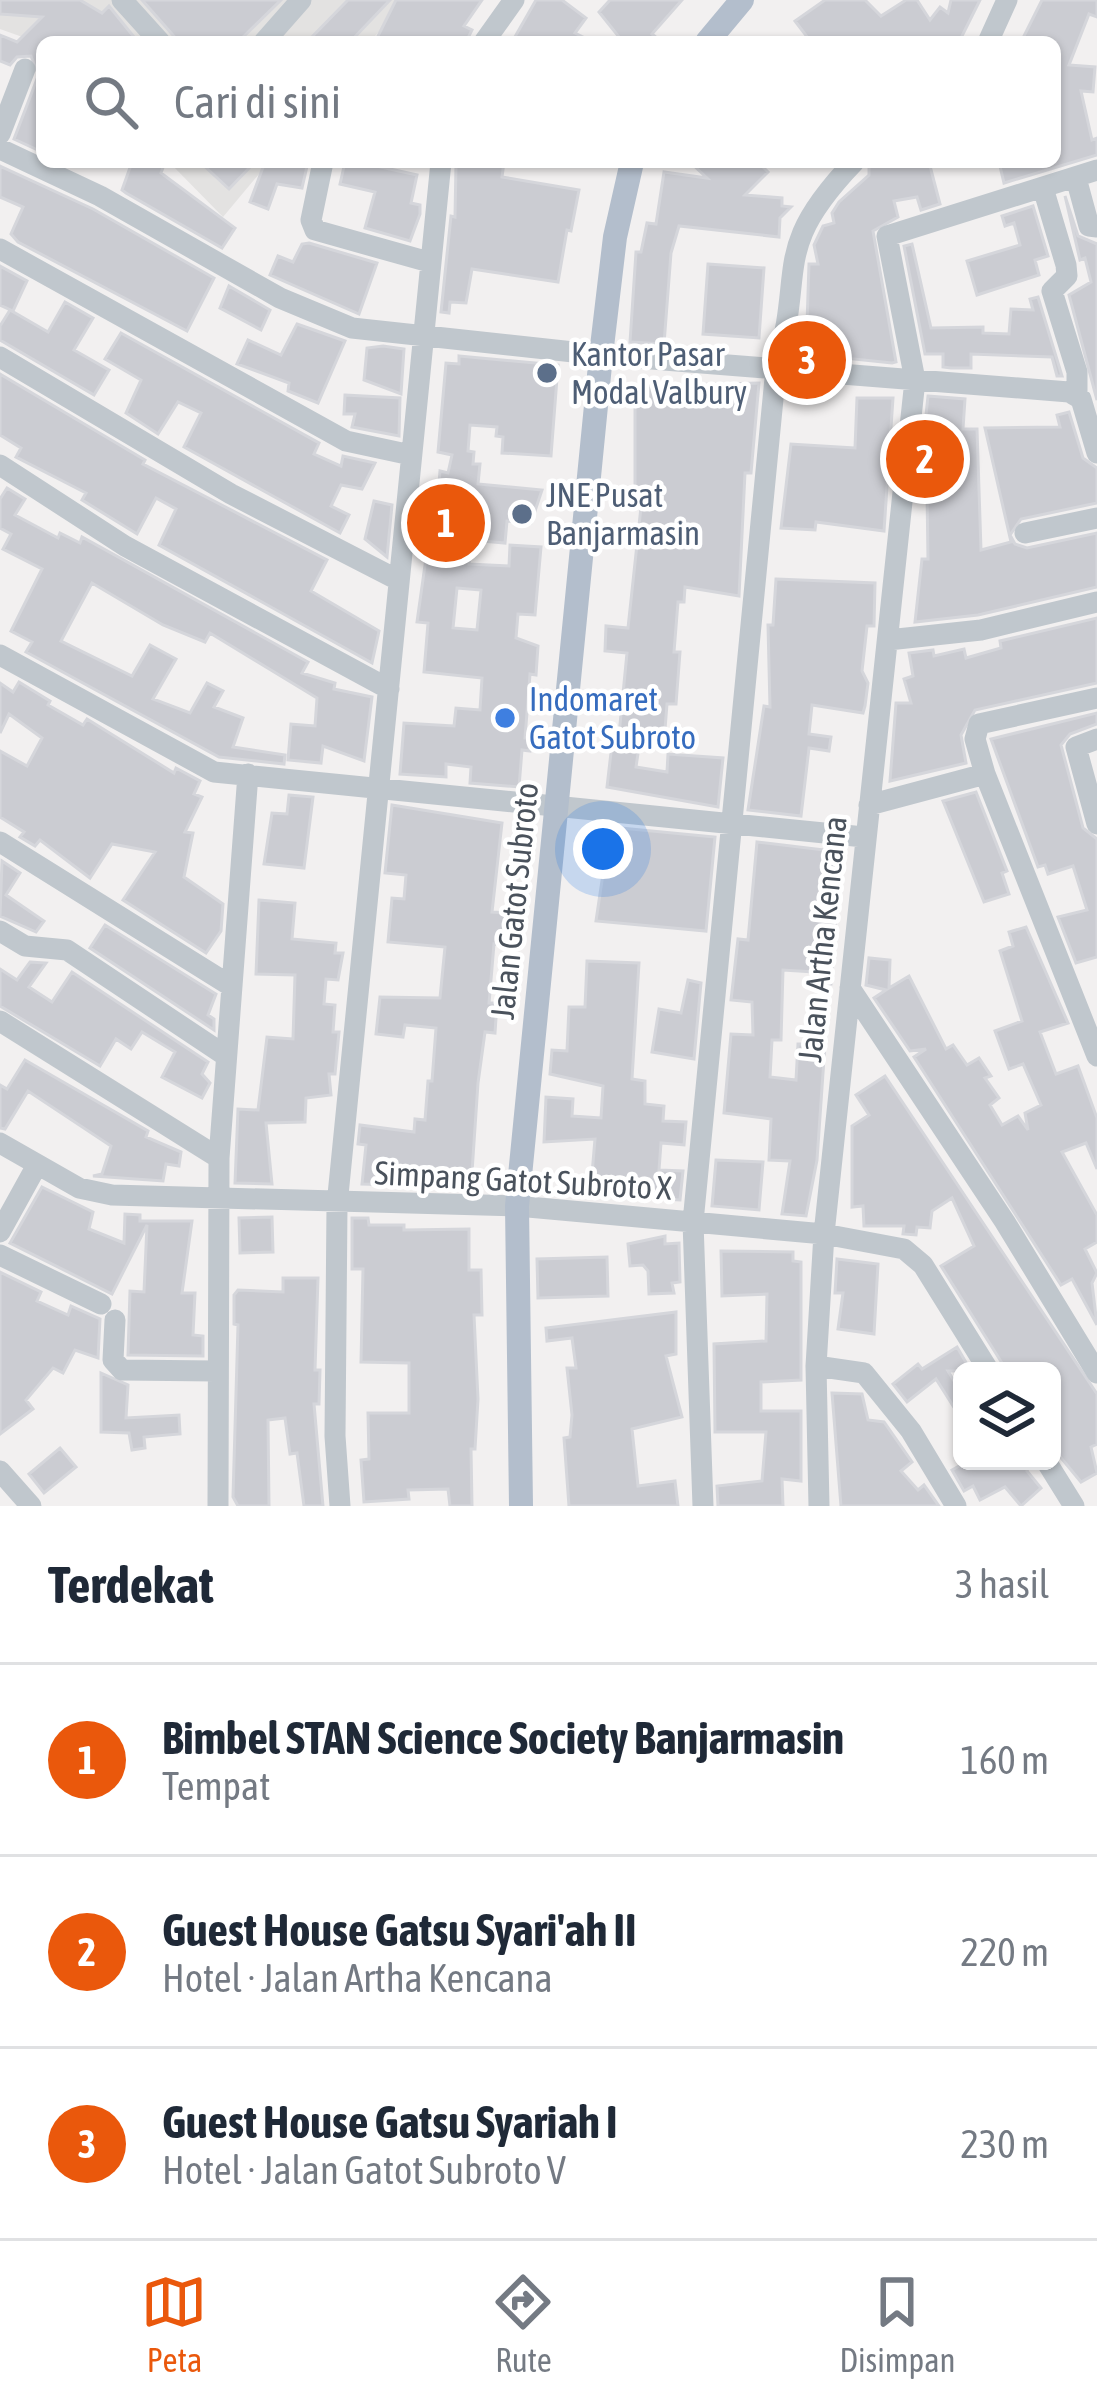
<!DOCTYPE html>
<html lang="id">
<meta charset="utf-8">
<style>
:root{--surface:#fff;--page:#f2f2f3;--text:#1f2937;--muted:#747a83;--line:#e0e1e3;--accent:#ea580c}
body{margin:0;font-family:"Asap Condensed",sans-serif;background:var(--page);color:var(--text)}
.controls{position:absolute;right:36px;bottom:36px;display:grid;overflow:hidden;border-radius:18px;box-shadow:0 3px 9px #0004}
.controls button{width:108px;height:108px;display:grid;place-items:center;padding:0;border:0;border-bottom:3px solid var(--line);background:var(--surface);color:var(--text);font:60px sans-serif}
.you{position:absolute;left:603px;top:849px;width:42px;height:42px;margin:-30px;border:9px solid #fff;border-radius:50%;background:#1a73e8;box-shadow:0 0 0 18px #1a73e833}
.badge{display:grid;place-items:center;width:78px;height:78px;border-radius:50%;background:var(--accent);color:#fff;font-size:39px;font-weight:700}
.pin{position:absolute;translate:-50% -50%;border:6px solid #fff;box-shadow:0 3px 12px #0006}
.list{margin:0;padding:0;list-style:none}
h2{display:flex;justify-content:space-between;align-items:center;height:156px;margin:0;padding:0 48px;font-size:51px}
h2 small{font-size:39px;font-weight:400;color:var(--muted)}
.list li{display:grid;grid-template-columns:78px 1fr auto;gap:36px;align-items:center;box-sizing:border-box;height:192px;padding:0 48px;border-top:3px solid var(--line)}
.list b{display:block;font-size:45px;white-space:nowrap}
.list p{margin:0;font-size:39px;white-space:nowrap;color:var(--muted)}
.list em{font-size:39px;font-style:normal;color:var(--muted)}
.icon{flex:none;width:66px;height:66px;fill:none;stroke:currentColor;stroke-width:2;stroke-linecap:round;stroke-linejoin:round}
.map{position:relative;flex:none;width:1097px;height:1506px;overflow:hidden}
.search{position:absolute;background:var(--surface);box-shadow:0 3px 9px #0004;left:36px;right:36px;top:36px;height:132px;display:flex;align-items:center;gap:30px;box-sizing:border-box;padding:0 42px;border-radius:18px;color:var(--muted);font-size:45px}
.sheet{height:732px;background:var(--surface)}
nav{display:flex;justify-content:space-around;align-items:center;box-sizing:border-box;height:168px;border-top:3px solid var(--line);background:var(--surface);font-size:33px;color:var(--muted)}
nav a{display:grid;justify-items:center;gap:6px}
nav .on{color:var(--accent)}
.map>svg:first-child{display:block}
.education{fill:#e3e2e1}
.building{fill:#cbccd2;stroke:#d5d6db;stroke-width:3;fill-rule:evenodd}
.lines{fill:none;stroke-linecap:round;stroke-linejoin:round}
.minor{stroke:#c0c7cd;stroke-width:21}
.major{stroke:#b3becc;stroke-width:24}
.service-dot{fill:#5c6f8a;stroke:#fff;stroke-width:4.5}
.shop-dot{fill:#3f7fe0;stroke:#fff;stroke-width:4.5}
.labels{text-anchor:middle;stroke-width:9;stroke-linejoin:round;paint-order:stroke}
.service-label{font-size:33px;fill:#4e5e75;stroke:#fff;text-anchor:start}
.shop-label{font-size:33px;fill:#366cbe;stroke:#fff;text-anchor:start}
.street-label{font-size:33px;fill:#4a525c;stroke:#fff}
</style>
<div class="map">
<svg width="1097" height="1506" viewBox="0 0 1097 1506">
<rect width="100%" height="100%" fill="#f2f0f0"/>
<!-- education -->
<path class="education" d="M 0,0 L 406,0 L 370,42 L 42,44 L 0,29 Z
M 169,162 L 269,162 L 223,217 Z"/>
<!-- building -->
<path class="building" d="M 0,0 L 80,0 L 102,13 L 109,6 L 138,42 L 42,42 L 42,69 L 39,76 L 31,56 L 17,57 L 10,65 L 0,61 L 0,35 L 17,42 L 42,17 L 0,14 Z
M 142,0 L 281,0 L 238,42 L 179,42 Z
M 348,0 L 390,0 L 350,42 L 307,42 Z
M 396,0 L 482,0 L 464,26 L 472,30 L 466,42 L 375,42 Z
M 536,0 L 562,0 L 586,18 L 575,33 L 593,42 L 512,42 Z
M 610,0 L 682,0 L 652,34 L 662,42 L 623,42 L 599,12 Z
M 825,0 L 865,0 L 881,16 L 906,0 L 917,0 L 930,20 L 940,7 L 948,13 L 951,0 L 980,0 L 959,42 L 811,42 L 795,21 Z
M 1042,0 L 1097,0 L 1097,17 L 1089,14 L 1069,65 L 1095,67 L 1093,92 L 1081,91 L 1092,140 L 1097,138 L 1097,155 L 1004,183 L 999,162 L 1055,162 L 1055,42 L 1021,42 Z
M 37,79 L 42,81 L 42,152 L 14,139 Z
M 132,162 L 165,162 L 161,173 L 235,228 L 222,248 L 126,193 L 122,190 Z
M 200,162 L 255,162 L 229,189 Z
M 265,162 L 308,162 L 302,188 L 277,184 L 268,209 L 250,202 Z
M 345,162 L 382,162 L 381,167 L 417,175 L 411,203 L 420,205 L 420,214 L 410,241 L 365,228 L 375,192 L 340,184 Z
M 470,162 L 504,162 L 502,177 L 579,190 L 571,231 L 567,230 L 558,282 L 472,269 L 466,303 L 450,302 L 449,313 L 441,312 L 451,216 L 455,217 L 456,164 Z
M 690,162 L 758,162 L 768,172 L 745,195 L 782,198 L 782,206 L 791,207 L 780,218 L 779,237 L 679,226 L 671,253 L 664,344 L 630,342 L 636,252 L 641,252 L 647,223 L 656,224 L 664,172 L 707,178 Z
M 869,162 L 929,162 L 940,204 L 921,210 L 917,197 L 894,201 L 898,217 L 873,231 L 896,362 L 892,363 L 806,354 L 809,264 L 818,264 L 814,245 L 823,226 L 834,223 L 832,213 L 839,202 L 869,175 Z
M 0,166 L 93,209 L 214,278 L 187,331 L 18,242 L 11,234 L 23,207 L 0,197 Z
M 1065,196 L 1078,236 L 1097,244 L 1097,400 L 1069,295 L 1091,282 L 1085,258 L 1080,260 Z
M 1033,206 L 1048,256 L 1035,260 L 1039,275 L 977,295 L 967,261 L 1020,245 L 1014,223 L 1005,226 L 1002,216 Z
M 309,243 L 377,263 L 359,314 L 270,275 L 278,256 L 293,262 L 302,244 Z
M 912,244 L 931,328 L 983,327 L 983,333 L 1009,334 L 1011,309 L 1033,310 L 1030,299 L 1038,297 L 1062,376 L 1057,376 L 1052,357 L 971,354 L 971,368 L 951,368 L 943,367 L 943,354 L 925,354 L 904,246 Z
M 708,264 L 764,268 L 759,338 L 703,334 Z
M 0,266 L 27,281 L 13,311 L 0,305 Z
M 229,286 L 270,310 L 261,330 L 220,308 Z
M 65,302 L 93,318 L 74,350 L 109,370 L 94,395 L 0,340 L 0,326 L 10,310 L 48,332 Z
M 297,324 L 345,341 L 318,403 L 288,391 L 289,383 L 237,364 L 248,340 L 281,355 Z
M 121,333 L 319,443 L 314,454 L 341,466 L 343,456 L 375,463 L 362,489 L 341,485 L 331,506 L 349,515 L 340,533 L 184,447 L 201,413 L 178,402 L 158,434 L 126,413 L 141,380 L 105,359 Z
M 383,346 L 404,349 L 401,394 L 364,380 L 367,348 Z
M 459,356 L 558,365 L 551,456 L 502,453 L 503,437 L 496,436 L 497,427 L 470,425 L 468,451 L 474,452 L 473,464 L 480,464 L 478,484 L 542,490 L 531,523 L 507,521 L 505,543 L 471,540 L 469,564 L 509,566 L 510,545 L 541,547 L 535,615 L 518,614 L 516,638 L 538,646 L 536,675 L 530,674 L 525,738 L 531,739 L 530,751 L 522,750 L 519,787 L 470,783 L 471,767 L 446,764 L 446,777 L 400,774 L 404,723 L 454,726 L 456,708 L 480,710 L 482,678 L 424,672 L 428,623 L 417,622 L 426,558 L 421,558 L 424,507 L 437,507 L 440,471 L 448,473 L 452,455 L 438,452 L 446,363 L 459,364 ZM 457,588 L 481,590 L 477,630 L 453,628 Z
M 0,374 L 145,460 L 143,464 L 327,560 L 311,591 L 379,631 L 372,663 L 159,545 L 176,509 L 156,498 L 137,534 L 82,500 L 86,493 L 16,457 L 21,448 L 0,435 Z
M 759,383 L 751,473 L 745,473 L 739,596 L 685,587 L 684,602 L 678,602 L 674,652 L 680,652 L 676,704 L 667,704 L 664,742 L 640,740 L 636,767 L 667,772 L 668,754 L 723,758 L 718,807 L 607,787 L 612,744 L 618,745 L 627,653 L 605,651 L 606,626 L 628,628 L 641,507 L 635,506 L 635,386 Z
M 345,395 L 400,398 L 399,436 L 352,427 L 355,414 L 344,414 Z
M 928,396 L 965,399 L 963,429 L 977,429 L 981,550 L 1011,542 L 985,428 L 1060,427 L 1057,415 L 1069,412 L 1083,458 L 1097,468 L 1097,503 L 1021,519 L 1010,535 L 1015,544 L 1027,548 L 1097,533 L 1097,587 L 978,615 L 915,622 L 922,559 L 928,559 L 927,491 L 918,491 Z
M 857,398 L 893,398 L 884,531 L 816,522 L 815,530 L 781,528 L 791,444 L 855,448 Z
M 7,488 L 25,499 L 15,515 L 58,538 L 60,533 L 80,543 L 82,537 L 308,662 L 302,673 L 335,683 L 334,689 L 372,697 L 364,761 L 323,746 L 321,763 L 288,760 L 291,724 L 315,726 L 317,698 L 210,633 L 205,642 L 163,625 L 92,583 L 61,641 L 132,676 L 150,645 L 176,659 L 153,699 L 190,713 L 207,683 L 223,691 L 214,707 L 243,718 L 233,747 L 285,755 L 284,764 L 219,757 L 26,652 L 32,642 L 11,631 L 42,569 L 3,549 L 11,534 L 0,528 L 0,499 Z
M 374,501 L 392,505 L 387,557 L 365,539 Z
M 776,579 L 875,583 L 874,626 L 867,626 L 862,671 L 868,683 L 865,706 L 863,713 L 812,705 L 809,734 L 831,737 L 829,751 L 809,748 L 801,816 L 748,810 L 764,706 L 770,707 L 768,625 L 773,625 Z
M 1097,618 L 1097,683 L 975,710 L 961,735 L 966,763 L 890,781 L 896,703 L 911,703 L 904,679 L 913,676 L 909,653 L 933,650 L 934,656 L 964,649 L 966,658 L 1001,648 L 1000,641 Z
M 19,682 L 50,701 L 48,705 L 83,725 L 87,719 L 174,773 L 176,768 L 200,781 L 194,794 L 202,797 L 185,832 L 193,833 L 184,877 L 223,904 L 221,931 L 206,953 L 123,900 L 155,852 L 112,844 L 90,878 L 40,840 L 35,846 L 20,837 L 24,832 L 0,817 L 0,751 L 27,766 L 42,738 L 9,714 L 0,733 L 0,683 L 13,692 Z
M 1097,713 L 1097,724 L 1070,734 L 1061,745 L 1083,828 L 1097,839 L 1097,957 L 1076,963 L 1058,917 L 1087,910 L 1073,866 L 1048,874 L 1045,865 L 1038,867 L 991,739 Z
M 976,792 L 1007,871 L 1002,873 L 1009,894 L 984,902 L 943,801 Z
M 289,795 L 313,797 L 304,868 L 264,864 L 272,813 L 287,814 Z
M 392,805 L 502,823 L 492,912 L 508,913 L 505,945 L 494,944 L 489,1003 L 497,1003 L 495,1033 L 485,1032 L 478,1083 L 471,1187 L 362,1184 L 366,1145 L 358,1144 L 360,1125 L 414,1132 L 415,1119 L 425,1120 L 428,1081 L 432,1081 L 436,1028 L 405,1025 L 403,1037 L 376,1034 L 380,997 L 440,998 L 445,947 L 388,942 L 392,898 L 404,899 L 406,875 L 385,873 Z
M 610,827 L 715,837 L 706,931 L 596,921 Z
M 757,842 L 841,852 L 831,984 L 813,983 L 814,972 L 783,970 L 781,1040 L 772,1040 L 770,1077 L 796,1080 L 798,1044 L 811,1044 L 814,1014 L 827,1015 L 817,1160 L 806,1216 L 782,1214 L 790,1161 L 769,1160 L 771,1119 L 724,1113 L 731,1034 L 753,1035 L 752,1002 L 731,1000 L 738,939 L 748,940 Z
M 2,861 L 20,873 L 6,895 L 44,921 L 36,932 L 0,916 Z
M 259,900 L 295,903 L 292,939 L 336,943 L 335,953 L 343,953 L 338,980 L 326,979 L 324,1004 L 335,1005 L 333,1032 L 339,1032 L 335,1074 L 329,1074 L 331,1095 L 306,1098 L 305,1122 L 266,1123 L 272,1184 L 235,1183 L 238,1109 L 258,1110 L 267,1037 L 293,1039 L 295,975 L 256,974 Z
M 105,925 L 216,994 L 208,1015 L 214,1019 L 214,1030 L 90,948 Z
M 1026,927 L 1068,1023 L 1040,1032 L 1056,1074 L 1078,1066 L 1097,1118 L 1097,1169 L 1086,1143 L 1062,1152 L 1097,1215 L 1097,1242 L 1085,1249 L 1097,1273 L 1092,1283 L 1097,1325 L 1072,1279 L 1061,1285 L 914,1057 L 926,1049 L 910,1051 L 874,998 L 886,990 L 866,985 L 869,958 L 890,960 L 889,988 L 909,976 L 946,1049 L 953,1045 L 967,1065 L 979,1058 L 991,1076 L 985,1078 L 999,1098 L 990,1105 L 1002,1125 L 1018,1116 L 1028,1130 L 1025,1113 L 1041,1105 L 1023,1064 L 1009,1069 L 995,1031 L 1022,1021 L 1000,951 L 1013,946 L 1009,932 Z
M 587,961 L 639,963 L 632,1079 L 645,1081 L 645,1104 L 664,1106 L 663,1121 L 686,1122 L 684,1145 L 661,1143 L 659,1170 L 683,1171 L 680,1200 L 602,1196 L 602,1187 L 591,1186 L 595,1139 L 544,1142 L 546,1097 L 573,1099 L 572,1116 L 601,1118 L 603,1086 L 550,1074 L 552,1050 L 567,1051 L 569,1007 L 585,1007 Z
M 30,962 L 46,963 L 29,987 L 52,1002 L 72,972 L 208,1062 L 202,1074 L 210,1083 L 202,1098 L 162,1077 L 175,1052 L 142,1032 L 131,1049 L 116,1039 L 100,1066 L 0,1006 L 0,969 L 17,980 Z
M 688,980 L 701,983 L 694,1059 L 652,1052 L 659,1009 L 681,1013 Z
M 25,1060 L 148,1131 L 146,1137 L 181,1152 L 179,1166 L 166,1164 L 163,1181 L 93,1176 L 102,1174 L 111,1146 L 28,1091 L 5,1129 L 0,1128 L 0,1085 L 7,1089 Z
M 885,1076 L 1097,1394 L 1097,1444 L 1091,1447 L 1097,1473 L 1081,1482 L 1052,1447 L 1052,1371 L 1007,1371 L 941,1266 L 974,1246 L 952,1198 L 932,1211 L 930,1228 L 917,1227 L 916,1235 L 903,1234 L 904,1226 L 864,1226 L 863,1206 L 852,1207 L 852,1126 L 869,1115 L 856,1095 Z
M 716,1160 L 763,1162 L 759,1210 L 712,1206 Z
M 42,1187 L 93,1212 L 89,1229 L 124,1243 L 125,1214 L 140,1215 L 140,1221 L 192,1221 L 182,1293 L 195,1293 L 193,1335 L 203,1336 L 203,1356 L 128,1355 L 130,1291 L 144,1292 L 147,1225 L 112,1294 L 10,1243 Z
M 272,1217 L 273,1252 L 240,1253 L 239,1218 Z
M 352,1218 L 368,1218 L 369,1225 L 404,1225 L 404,1230 L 469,1229 L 469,1270 L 481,1270 L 482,1315 L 474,1315 L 478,1399 L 475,1449 L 471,1449 L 472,1506 L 450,1506 L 448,1489 L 408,1490 L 409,1499 L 364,1502 L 361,1460 L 369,1459 L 368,1413 L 409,1413 L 409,1363 L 361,1362 L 363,1269 L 352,1269 Z
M 665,1236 L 665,1244 L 679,1243 L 680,1282 L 672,1283 L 674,1293 L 649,1294 L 648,1271 L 643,1265 L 630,1266 L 628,1244 Z
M 721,1251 L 793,1252 L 793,1261 L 801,1262 L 801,1380 L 761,1382 L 761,1411 L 801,1411 L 801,1481 L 782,1479 L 783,1506 L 718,1506 L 717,1486 L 762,1481 L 766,1432 L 715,1432 L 714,1344 L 766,1341 L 767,1294 L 722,1296 Z
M 607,1257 L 608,1296 L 538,1298 L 537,1259 Z
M 837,1259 L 878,1264 L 874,1334 L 838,1329 L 843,1293 L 835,1293 Z
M 0,1272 L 41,1292 L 37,1301 L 68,1315 L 71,1306 L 100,1319 L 98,1358 L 75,1350 L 63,1373 L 53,1368 L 26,1400 L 33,1409 L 0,1434 Z
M 283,1278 L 318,1278 L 315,1370 L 320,1370 L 319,1404 L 314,1404 L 323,1506 L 304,1506 L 297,1453 L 290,1454 L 285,1418 L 268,1420 L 269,1506 L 238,1506 L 233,1497 L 238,1325 L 234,1324 L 234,1295 L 238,1290 L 283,1292 Z
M 676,1312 L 676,1354 L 666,1356 L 682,1417 L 632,1429 L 638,1486 L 675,1481 L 678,1506 L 569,1506 L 564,1438 L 570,1437 L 572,1415 L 567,1368 L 576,1368 L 572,1338 L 547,1341 L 546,1328 Z
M 957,1347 L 971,1371 L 948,1371 L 962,1394 L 962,1420 L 936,1379 L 907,1402 L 893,1384 L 918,1364 L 922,1369 Z
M 101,1373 L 128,1385 L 126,1418 L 179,1415 L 180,1434 L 144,1437 L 145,1448 L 132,1450 L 129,1433 L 101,1432 Z
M 832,1393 L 862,1394 L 868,1420 L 884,1422 L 912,1462 L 901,1471 L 918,1490 L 924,1485 L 939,1506 L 841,1506 Z
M 60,1448 L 76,1467 L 44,1493 L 29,1474 Z
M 968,1461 L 1031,1461 L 1027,1471 L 1041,1488 L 1021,1506 L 1005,1487 L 980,1500 L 973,1486 L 964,1491 L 952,1470 Z"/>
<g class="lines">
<!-- minor -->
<path class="minor" d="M 122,0 L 160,42
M 264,42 L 301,0
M 484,42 L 514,0
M 988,42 L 1007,0
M 0,134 L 25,69
M 0,149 L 100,196 L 280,298 L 352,328 L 601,355 L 1069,392 L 1081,399 L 1097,453
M 323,162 L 311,220 L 315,230 L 429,262
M 1076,178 L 1089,226 L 1097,227
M 1043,188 L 1066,265 L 1067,276 L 1052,291 L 1077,372 L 1077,395
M 0,249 L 346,441 L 411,455
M 0,357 L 231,494 L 398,580
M 0,465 L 125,546 L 389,689
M 1025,533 L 1097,518
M 888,640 L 981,630 L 1097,602
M 0,655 L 214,772 L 864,837
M 1097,739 L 1076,747 L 1097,824
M 985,774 L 1097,1056
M 869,805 L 985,774 L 975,739 L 979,724 L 1097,698
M 0,842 L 231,986
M 0,931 L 25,946 L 67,950 L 226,1056
M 850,988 L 1005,1222 L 1097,1373
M 0,1021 L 219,1158
M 0,1143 L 79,1188 L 112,1195 L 517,1206 L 824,1234 L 904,1249 L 923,1265 L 989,1371
M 0,1232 L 37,1165
M 0,1255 L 101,1304
M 115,1320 L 113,1360 L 122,1370 L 215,1371
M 816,1366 L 864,1373 L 911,1431 L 956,1506
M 1046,1461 L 1074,1506
M 0,1471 L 31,1506
M 218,1506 L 219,1158 L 248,774
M 340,1506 L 335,1436 L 337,1205 L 441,162
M 703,1506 L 693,1222 L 776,368 C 806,268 769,251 854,162
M 819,1506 L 816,1366 L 824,1234 L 915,380 L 887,236 L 1097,170"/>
<!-- major -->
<path class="major" d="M 707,42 L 742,0
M 521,1506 L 517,1206 L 601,355 L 615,237 L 632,162"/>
</g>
<!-- markers -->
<g class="service-dot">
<circle cx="547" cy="373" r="12"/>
<circle cx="522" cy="514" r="12"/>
</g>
<circle class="shop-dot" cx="505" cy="718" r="12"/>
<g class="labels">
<!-- service labels -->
<g class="service-label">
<text x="571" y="366">Kantor Pasar<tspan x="571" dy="38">Modal Valbury</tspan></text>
<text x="546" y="507">JNE Pusat<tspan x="546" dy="38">Banjarmasin</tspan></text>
</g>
<!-- shop labels -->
<g class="shop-label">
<text x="529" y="711">Indomaret<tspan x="529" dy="38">Gatot Subroto</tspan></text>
</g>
<!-- street labels -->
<g class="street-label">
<text transform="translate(514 901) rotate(-84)" y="12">Jalan Gatot Subroto</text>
<text transform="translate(822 939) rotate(-84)" y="12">Jalan Artha Kencana</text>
<text transform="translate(523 1180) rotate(3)" y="12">Simpang Gatot Subroto X</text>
</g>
</g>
</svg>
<div class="controls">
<button><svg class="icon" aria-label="layers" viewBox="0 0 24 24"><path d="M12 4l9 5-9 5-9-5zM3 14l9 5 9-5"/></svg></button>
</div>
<div class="you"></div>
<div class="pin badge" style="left:446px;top:523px">1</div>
<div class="pin badge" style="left:925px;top:459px">2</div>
<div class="pin badge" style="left:807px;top:360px">3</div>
<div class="search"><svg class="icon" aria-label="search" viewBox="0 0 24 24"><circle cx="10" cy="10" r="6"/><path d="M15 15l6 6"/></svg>Cari di sini</div>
</div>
<section class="sheet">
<h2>Terdekat<small>3 hasil</small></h2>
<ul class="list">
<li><span class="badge">1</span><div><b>Bimbel STAN Science Society Banjarmasin</b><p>Tempat</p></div><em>160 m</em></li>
<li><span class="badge">2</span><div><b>Guest House Gatsu Syari'ah II</b><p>Hotel · Jalan Artha Kencana</p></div><em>220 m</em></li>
<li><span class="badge">3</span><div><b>Guest House Gatsu Syariah I</b><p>Hotel · Jalan Gatot Subroto V</p></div><em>230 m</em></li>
</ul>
</section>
<nav>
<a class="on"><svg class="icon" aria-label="map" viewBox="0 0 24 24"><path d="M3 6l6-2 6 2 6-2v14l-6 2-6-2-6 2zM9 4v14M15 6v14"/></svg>Peta</a>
<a><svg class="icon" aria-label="directions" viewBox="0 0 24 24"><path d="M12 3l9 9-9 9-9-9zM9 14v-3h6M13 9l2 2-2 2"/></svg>Rute</a>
<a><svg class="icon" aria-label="saved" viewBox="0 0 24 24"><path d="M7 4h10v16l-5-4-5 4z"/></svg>Disimpan</a>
</nav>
